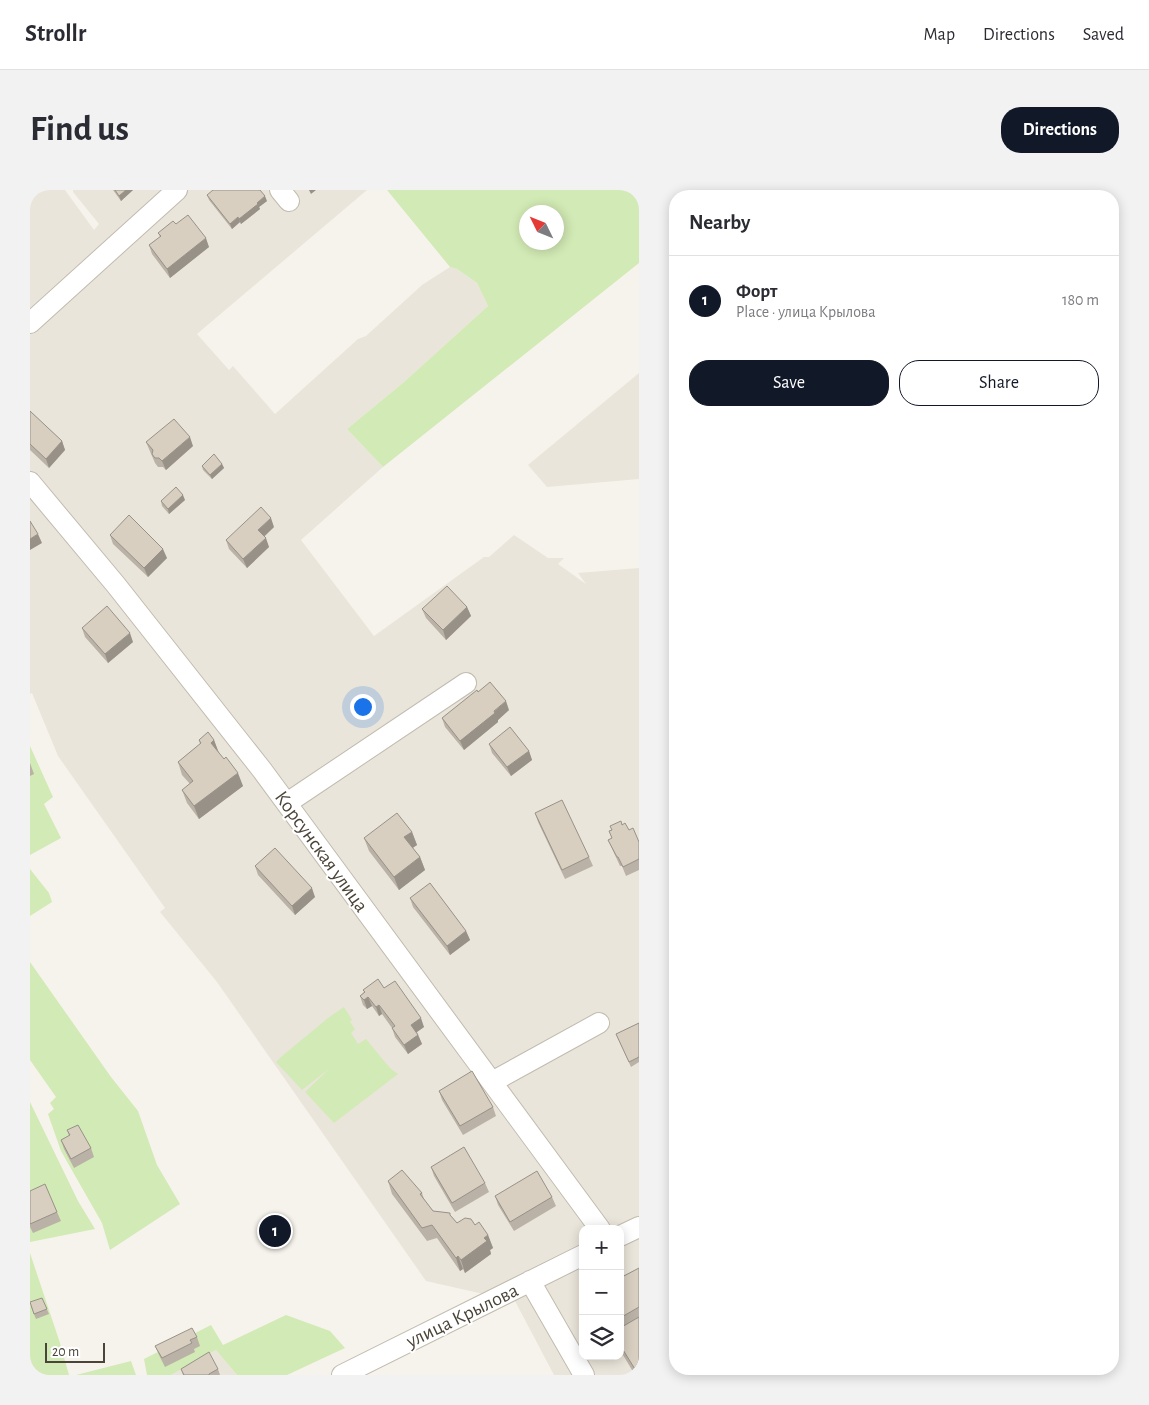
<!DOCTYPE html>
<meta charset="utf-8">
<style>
:root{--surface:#fff;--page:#f2f2f3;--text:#2b2b33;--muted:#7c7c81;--line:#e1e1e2;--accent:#111827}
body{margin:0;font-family:"Alegreya Sans",sans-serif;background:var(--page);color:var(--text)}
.controls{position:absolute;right:15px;bottom:15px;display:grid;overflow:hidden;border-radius:10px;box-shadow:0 2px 12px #0003}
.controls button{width:45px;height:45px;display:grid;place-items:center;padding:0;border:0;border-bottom:1px solid var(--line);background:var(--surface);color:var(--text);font:25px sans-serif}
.compass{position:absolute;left:489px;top:15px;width:45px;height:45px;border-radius:50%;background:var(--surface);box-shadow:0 2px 12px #0003;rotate:313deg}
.scale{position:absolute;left:15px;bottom:12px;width:60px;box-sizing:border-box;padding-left:5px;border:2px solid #4b4439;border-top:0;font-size:14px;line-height:18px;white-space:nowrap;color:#4b4439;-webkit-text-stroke:4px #fff;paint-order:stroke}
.you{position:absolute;left:332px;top:516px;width:18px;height:18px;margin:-12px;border:4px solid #fff;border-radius:50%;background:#1a73e8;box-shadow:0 0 0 8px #1a73e833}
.badge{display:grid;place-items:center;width:32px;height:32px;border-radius:50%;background:var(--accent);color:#fff;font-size:16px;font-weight:700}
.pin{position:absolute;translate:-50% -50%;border:2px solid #fff;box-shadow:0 1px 5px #0006}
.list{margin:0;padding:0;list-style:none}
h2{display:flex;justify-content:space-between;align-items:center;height:65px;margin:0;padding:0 20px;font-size:21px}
h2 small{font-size:16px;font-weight:400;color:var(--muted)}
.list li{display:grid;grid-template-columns:32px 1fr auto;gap:15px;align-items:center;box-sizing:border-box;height:90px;padding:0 20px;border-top:1px solid var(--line)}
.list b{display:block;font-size:19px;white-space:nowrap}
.list p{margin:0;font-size:16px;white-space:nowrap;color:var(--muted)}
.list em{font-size:16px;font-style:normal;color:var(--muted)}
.actions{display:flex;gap:10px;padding:15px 20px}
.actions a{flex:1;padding:11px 0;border:1px solid var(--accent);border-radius:20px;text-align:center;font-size:18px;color:var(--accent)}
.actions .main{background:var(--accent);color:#fff}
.icon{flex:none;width:28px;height:28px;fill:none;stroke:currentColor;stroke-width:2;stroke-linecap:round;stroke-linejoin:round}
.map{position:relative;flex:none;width:609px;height:1185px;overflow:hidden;border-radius:20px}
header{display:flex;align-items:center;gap:30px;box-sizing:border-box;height:70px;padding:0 25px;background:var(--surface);border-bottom:1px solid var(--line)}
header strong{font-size:24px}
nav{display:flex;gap:28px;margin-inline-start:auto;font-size:18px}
.intro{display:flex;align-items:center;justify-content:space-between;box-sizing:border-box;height:120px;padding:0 30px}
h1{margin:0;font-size:35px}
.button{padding:12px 22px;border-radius:20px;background:var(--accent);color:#fff;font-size:18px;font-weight:700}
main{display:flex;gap:30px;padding:0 30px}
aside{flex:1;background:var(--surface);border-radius:20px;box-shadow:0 2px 12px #0003}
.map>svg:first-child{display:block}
.residential{fill:#eae5da;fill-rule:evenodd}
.green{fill:#d2eab5;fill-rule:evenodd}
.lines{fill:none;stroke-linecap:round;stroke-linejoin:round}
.minor-casing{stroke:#c2bbae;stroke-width:22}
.minor{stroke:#fff;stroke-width:20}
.wall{fill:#bab2a6}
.shaded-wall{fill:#979187}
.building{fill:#d8cfc1;stroke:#979187}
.labels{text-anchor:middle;stroke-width:4;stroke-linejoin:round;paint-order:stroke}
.street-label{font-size:20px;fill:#4b4439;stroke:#fff}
</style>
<header>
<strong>Strollr</strong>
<nav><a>Map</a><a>Directions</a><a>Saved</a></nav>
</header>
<div class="intro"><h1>Find us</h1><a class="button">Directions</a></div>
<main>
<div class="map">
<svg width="609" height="1185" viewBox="0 0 609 1185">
<rect width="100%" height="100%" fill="#f6f3ec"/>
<!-- residential -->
<path class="residential" d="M 0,0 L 35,0 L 64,40 L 69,34 L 43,2 L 43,0 L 337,0 L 167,144 L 199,180 L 203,176 L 245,224 L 328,149 L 336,146 L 392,95 L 420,77 L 427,79 L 447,93 L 458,116 L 374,192 L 317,239 L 353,277 L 271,350 L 344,446 L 454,367 L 459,367 L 484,345 L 518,368 L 534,368 L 528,374 L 556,394 L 548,383 L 609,378 L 609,1185 L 524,1185 L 485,1111 L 396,1091 L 187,792 L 130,722 L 135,718 L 28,566 L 2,503 L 0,504 ZM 553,1039 L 590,1039 L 590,1166 L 553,1166 Z
M 609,183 L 609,289 L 517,297 L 498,275 Z
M 186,1160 L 207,1185 L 141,1185 Z"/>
<!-- green -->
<path class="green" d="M 357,0 L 609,0 L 609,73 L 353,277 L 317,239 L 374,192 L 458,116 L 447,93 L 427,79 L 420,77 ZM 497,22 L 526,22 L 526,52 L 497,52 Z
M 0,556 L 23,607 L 14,614 L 31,648 L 0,665 Z
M 0,679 L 19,703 L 22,712 L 0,726 Z
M 0,772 L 81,887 L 108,921 L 127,975 L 150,1014 L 80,1060 L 72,1033 L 31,961 L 18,924 L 24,919 L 20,913 L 26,907 L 0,870 Z
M 314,817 L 322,830 L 320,832 L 325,839 L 321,843 L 328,854 L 336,849 L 360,878 L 368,884 L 304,933 L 275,902 L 300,878 L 272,900 L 246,872 L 251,867 L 298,828 Z
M 0,912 L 48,1011 L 65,1039 L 0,1052 Z
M 0,1063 L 30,1153 L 39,1185 L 0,1185 Z
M 256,1125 L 300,1141 L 315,1158 L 257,1185 L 207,1185 L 186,1160 L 141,1185 L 117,1185 L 114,1169 L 181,1135 L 193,1155 Z
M 101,1171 L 106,1185 L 46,1185 Z"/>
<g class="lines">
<!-- minor casing -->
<g class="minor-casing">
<path id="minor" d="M 250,0 L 259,11
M 0,133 L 147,0
M 0,292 L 86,395 L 232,580 L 570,1039
M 257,613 L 436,493
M 462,892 L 569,833
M 590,1046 L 609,1037
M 500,1091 L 554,1185
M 312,1185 L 553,1065"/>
</g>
<!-- minor -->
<use href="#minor" class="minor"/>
</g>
<!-- wall -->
<path class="wall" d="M 83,0 L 103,0 L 91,11 Z
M 177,5 L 237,11 L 229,17 L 230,19 L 211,34 L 210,32 L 202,39 L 179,10 Z
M 146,34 L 179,57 L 140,88 L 122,64 L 119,55 L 130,47 L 128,43 Z
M 0,221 L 32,251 L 35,260 L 19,278 L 0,260 Z
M 116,252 L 163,256 L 136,280 L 133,277 L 128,277 L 125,273 Z
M 192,274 L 194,278 L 182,289 L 173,280 L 172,276 Z
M 155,310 L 139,324 L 132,316 L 131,311 Z
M 244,337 L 234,347 L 239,357 L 217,378 L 199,359 L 196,350 Z
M 80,345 L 137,368 L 118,387 L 83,354 Z
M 437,417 L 441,426 L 416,450 L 396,428 L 392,419 Z
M 52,438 L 103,452 L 78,473 L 55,447 Z
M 479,520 L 468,530 L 468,532 L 434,560 L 415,537 L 412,528 Z
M 169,550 L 184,550 L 188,562 L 213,596 L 169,629 L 157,613 L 152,600 L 160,594 L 152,585 L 148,572 L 170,554 Z
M 459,554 L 499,561 L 502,570 L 481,586 L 462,563 Z
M 0,573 L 4,584 L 0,586 Z
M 505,623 L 559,667 L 563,676 L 535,689 L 508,632 Z
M 592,635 L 599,640 L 609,652 L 609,680 L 596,686 L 592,676 L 590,676 L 578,650 L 582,648 L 579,641 L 582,640 L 580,636 Z
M 382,642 L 387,655 L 383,658 L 390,667 L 395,680 L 369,700 L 339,661 L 334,648 Z
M 225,676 L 285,707 L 265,725 L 228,685 Z
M 380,708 L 436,741 L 440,750 L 420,765 L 383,717 Z
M 354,798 L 394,837 L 387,842 L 392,854 L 378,864 L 365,847 L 362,838 L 352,824 L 349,826 L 342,816 L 337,819 L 333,815 L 330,806 L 334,802 L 333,800 Z
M 609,833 L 609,872 L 601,877 L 586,844 Z
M 409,901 L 463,917 L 466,926 L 433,945 L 412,910 Z
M 37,940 L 61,958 L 64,967 L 44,978 L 34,959 L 31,950 L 39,946 Z
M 401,977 L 455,993 L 459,1002 L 425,1022 L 404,986 Z
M 358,991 L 392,1003 L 394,1009 L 403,1021 L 422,1027 L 427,1033 L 445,1035 L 458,1045 L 463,1058 L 460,1060 L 461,1064 L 435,1083 L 433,1079 L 430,1081 L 407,1048 L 397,1051 L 362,1004 Z
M 0,1001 L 27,1022 L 31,1031 L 3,1043 L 0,1037 Z
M 465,1006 L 522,1007 L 526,1016 L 484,1041 L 468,1015 Z
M 609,1078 L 609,1185 L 605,1185 L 590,1160 L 590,1088 Z
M 12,1108 L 19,1124 L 6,1129 L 1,1117 Z
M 167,1147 L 170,1156 L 164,1159 L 165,1162 L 135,1177 L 129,1165 L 125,1156 Z
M 151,1179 L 188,1179 L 190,1185 L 153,1185 Z"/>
<!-- shaded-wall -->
<path class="shaded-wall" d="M 96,0 L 103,0 L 91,11 L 89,6 Z
M 279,0 L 286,0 L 281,4 Z
M 235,6 L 237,11 L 229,17 L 230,19 L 211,34 L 209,29 L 227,13 Z
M 208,27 L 210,32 L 202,39 L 200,34 Z
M 176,48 L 179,57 L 140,88 L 137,79 Z
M 160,247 L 163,256 L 136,280 L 132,271 Z
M 32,251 L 35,260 L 19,278 L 16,269 Z
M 192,274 L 194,278 L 182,289 L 180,285 Z
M 153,305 L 155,310 L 139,324 L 138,319 Z
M 241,328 L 244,337 L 231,349 L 228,340 Z
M 8,344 L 12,353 L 0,360 L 0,349 Z
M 236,348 L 239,357 L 217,378 L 213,369 Z
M 133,359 L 137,368 L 118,387 L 114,378 Z
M 437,417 L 441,426 L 416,450 L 413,440 Z
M 100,443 L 103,452 L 78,473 L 75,464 Z
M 476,511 L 479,520 L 468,530 L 468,532 L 434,560 L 430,551 Z
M 184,550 L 189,563 L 181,553 Z
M 499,561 L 502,570 L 481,586 L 477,577 Z
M 208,583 L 213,596 L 169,629 L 164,616 Z
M 382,642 L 387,655 L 379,660 L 374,647 Z
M 390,667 L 395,680 L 369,700 L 364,687 Z
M 282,698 L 285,707 L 265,725 L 262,716 Z
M 436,741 L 440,750 L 420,765 L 417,756 Z
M 338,807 L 342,816 L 337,819 L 334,810 Z
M 349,815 L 352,824 L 349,826 L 346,817 Z
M 391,828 L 394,837 L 384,844 L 381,835 Z
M 388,845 L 392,854 L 378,864 L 374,855 Z
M 458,1045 L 463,1058 L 460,1060 L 461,1064 L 435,1083 L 431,1070 L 454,1048 Z
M 428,1066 L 433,1079 L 430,1081 L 426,1068 Z"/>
<!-- building -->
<path class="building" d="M 85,0 L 96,0 L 89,6 Z
M 183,0 L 230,0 L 235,6 L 227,13 L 228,14 L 209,29 L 208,27 L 200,34 L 177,5 Z
M 158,25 L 176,48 L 137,79 L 119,55 L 131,46 L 128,43 L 143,31 L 146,34 Z
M 0,221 L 32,251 L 16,269 L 0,254 Z
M 144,229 L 160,247 L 132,271 L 129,268 L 125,268 L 122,264 L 123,260 L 116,252 Z
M 184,264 L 192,274 L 180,285 L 172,276 Z
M 146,297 L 153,305 L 138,319 L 131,311 Z
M 231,317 L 241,328 L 228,340 L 236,348 L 213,369 L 196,350 Z
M 99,325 L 133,359 L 114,378 L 80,345 Z
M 0,331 L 8,344 L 0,349 Z
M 417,396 L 437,417 L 413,440 L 392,419 Z
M 77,416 L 100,443 L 75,464 L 52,438 Z
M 460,492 L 476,511 L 464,521 L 465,523 L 430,551 L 412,528 L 447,500 L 448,502 Z
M 480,537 L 499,561 L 477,577 L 459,554 Z
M 178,542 L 184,550 L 181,553 L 194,569 L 196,567 L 208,583 L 164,616 L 152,600 L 163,591 L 148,572 L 171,553 L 169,550 Z
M 532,610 L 559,667 L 532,680 L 505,623 Z
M 367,623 L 382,642 L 374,647 L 390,667 L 364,687 L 334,648 Z
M 591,631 L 592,635 L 595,633 L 599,640 L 603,638 L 609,652 L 609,669 L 593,677 L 588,667 L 587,667 L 578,650 L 582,648 L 579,641 L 582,640 L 580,636 Z
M 245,658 L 282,698 L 262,716 L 225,676 Z
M 400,693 L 436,741 L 417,756 L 380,708 Z
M 348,789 L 354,798 L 365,791 L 391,828 L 381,835 L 388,845 L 374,855 L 362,838 L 365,836 L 349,815 L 346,817 L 338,807 L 334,810 L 330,806 L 335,802 L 333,800 Z
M 609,833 L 609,867 L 599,872 L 586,844 Z
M 442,881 L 463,917 L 430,936 L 409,901 Z
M 48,935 L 61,958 L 41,969 L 31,950 L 40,945 L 37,940 Z
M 434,957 L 455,993 L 422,1013 L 401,977 Z
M 372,980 L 392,1003 L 390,1004 L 403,1021 L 420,1023 L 420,1025 L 427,1033 L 435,1028 L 441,1029 L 445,1035 L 449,1032 L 458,1045 L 454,1048 L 457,1051 L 431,1070 L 428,1066 L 426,1068 L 402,1035 L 392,1038 L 358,991 Z
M 507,981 L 522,1007 L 480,1032 L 465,1006 Z
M 15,994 L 27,1022 L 0,1034 L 0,1001 Z
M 609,1078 L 609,1117 L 590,1128 L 590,1088 Z
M 12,1108 L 17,1119 L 4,1124 L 0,1112 Z
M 609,1127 L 609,1183 L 608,1184 L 590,1155 L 590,1138 Z
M 162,1138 L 167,1147 L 160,1150 L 162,1153 L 132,1168 L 125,1156 Z
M 179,1162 L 188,1179 L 179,1184 L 179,1185 L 154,1185 L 151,1179 Z"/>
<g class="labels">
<!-- street labels -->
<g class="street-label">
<text transform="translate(292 661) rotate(54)" y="7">Корсунская улица</text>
<text transform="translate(432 1125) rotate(-26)" y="7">улица Крылова</text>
</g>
</g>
</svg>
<div class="controls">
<button>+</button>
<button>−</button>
<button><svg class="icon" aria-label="layers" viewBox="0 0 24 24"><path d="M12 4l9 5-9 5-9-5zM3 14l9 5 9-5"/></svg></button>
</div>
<svg class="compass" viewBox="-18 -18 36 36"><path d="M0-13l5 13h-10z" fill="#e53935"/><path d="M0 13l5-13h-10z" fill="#7c7c81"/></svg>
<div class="scale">20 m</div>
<div class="you"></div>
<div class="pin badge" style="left:245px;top:1041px">1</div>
</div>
<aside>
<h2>Nearby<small></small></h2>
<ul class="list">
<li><span class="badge">1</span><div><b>Форт</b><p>Place · улица Крылова</p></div><em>180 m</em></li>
</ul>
<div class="actions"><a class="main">Save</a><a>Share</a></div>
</aside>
</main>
